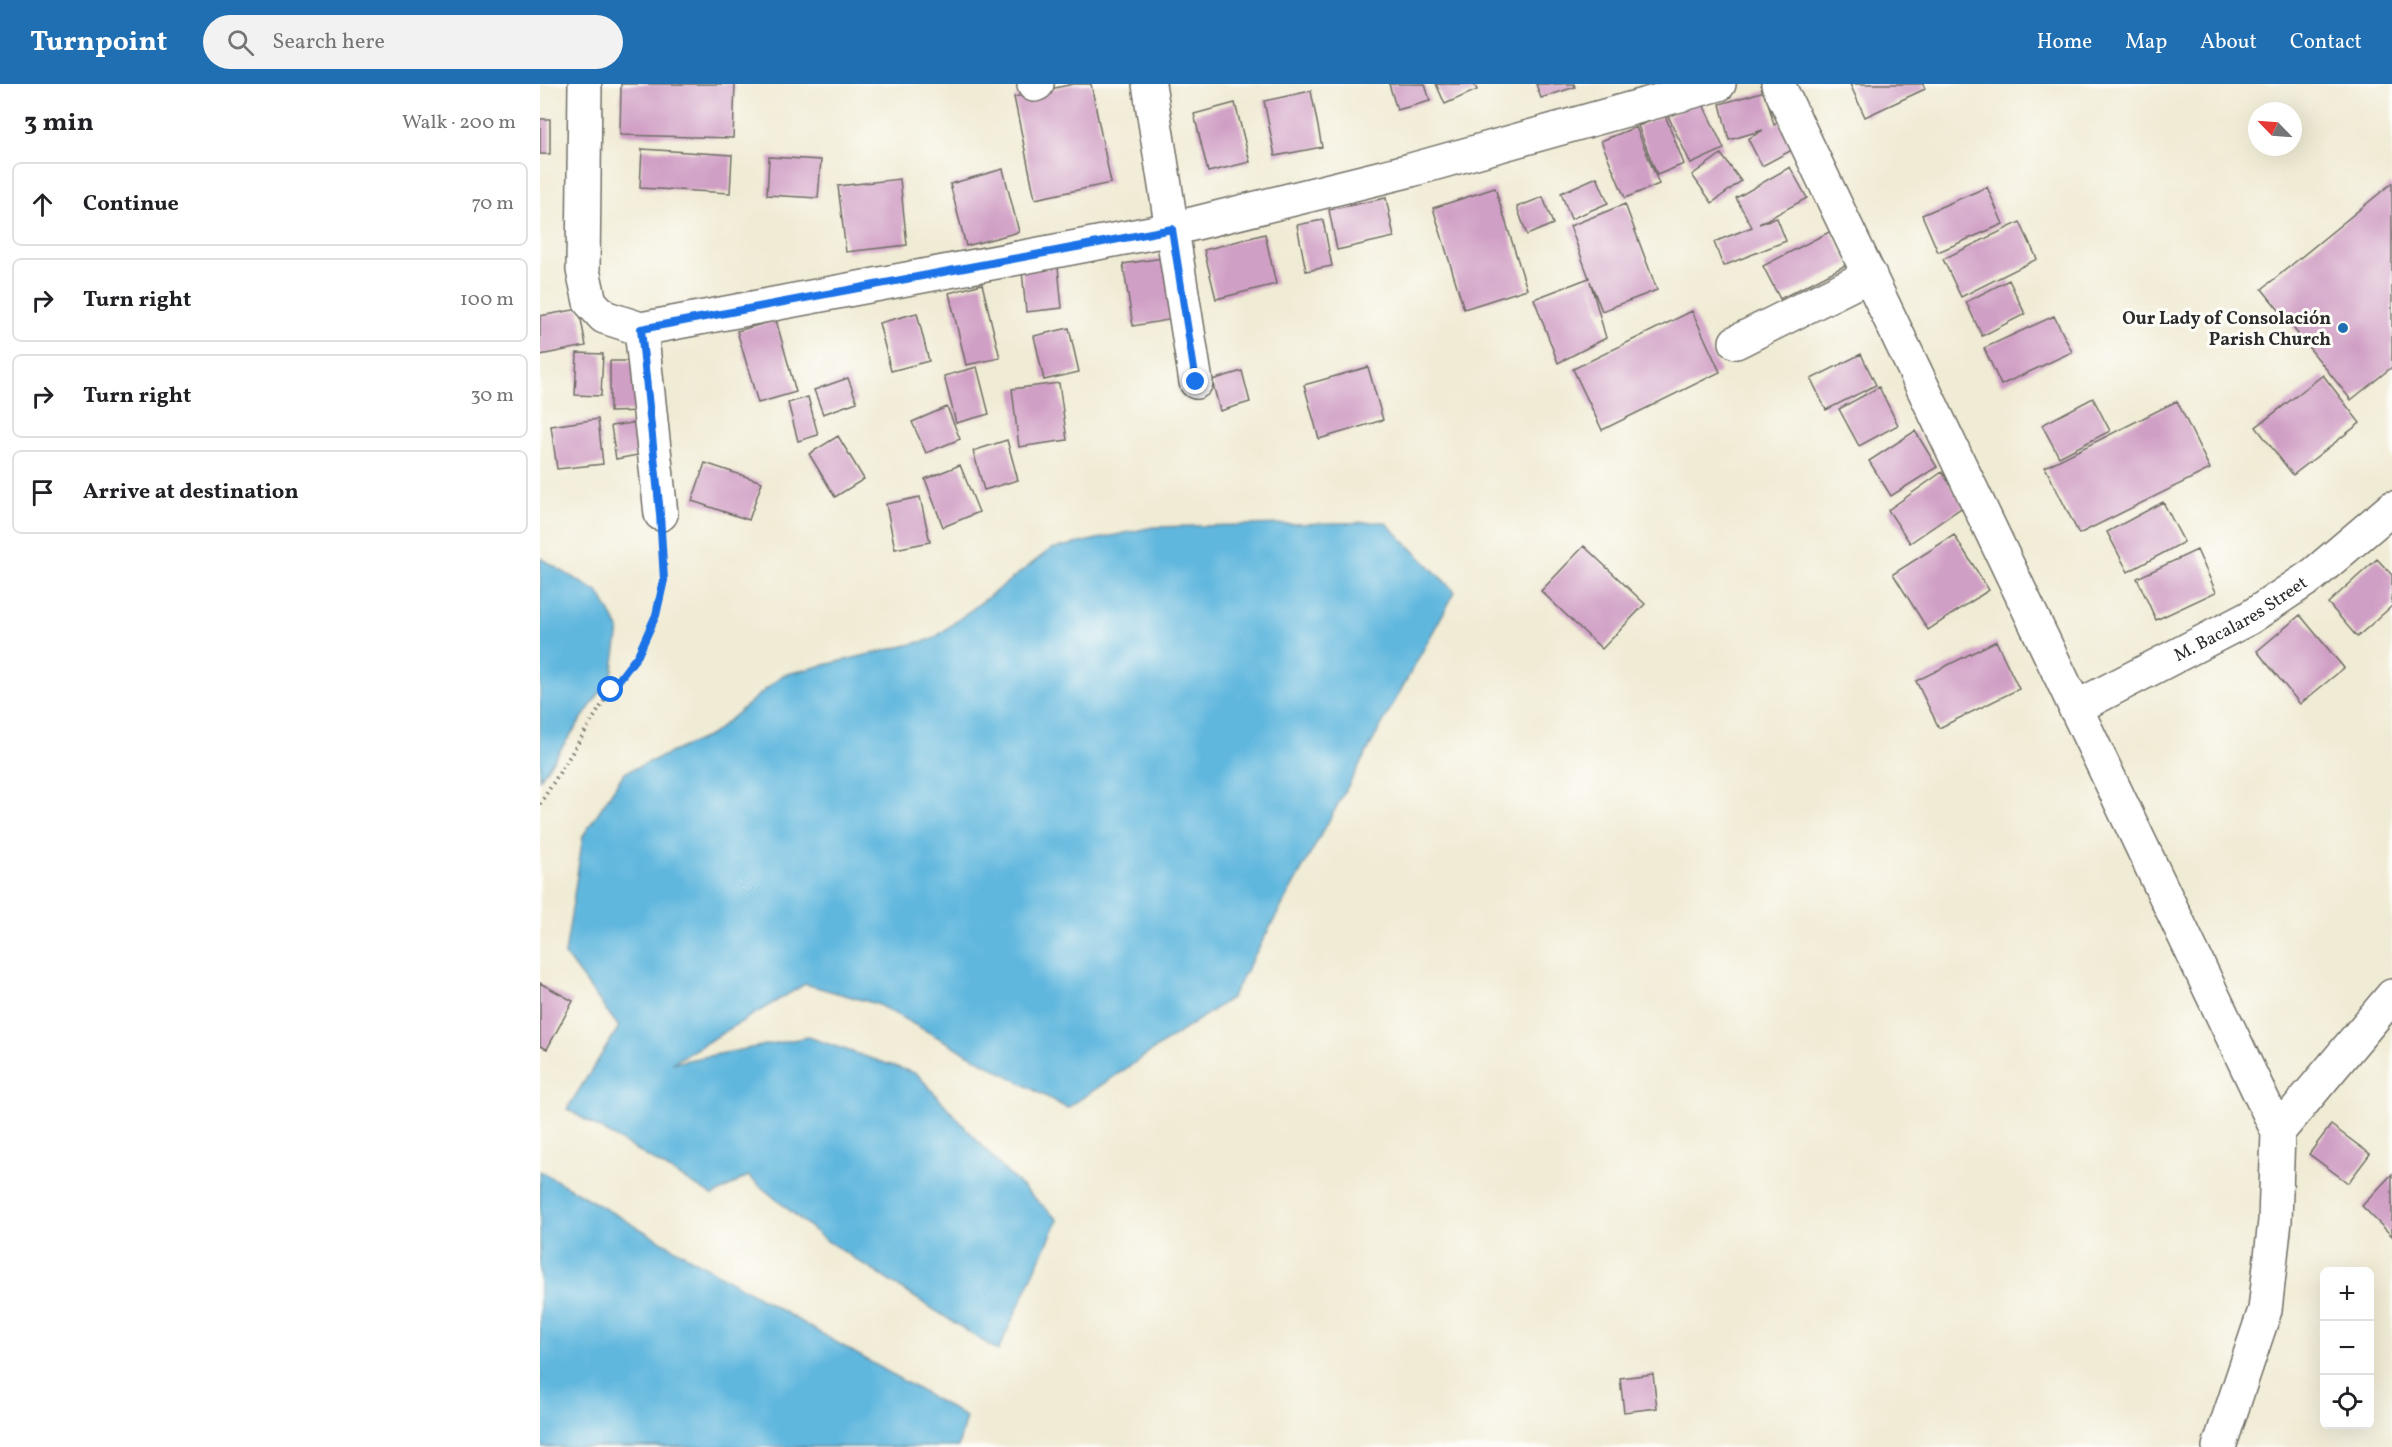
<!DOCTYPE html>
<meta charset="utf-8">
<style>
:root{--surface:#fff;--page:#f2f2f2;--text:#202124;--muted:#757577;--line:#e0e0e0;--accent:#1f6fb2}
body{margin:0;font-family:Vollkorn,serif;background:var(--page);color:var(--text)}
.controls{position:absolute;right:18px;bottom:18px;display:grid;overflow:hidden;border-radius:9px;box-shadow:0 6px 24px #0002}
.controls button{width:54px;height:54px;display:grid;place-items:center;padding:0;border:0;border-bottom:2px solid var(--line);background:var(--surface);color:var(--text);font:30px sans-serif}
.compass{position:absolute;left:1708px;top:18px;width:54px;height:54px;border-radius:50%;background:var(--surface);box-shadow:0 6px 24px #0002;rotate:295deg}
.stop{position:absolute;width:18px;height:18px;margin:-14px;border:4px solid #1a73e8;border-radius:50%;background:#fff}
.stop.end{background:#1a73e8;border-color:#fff;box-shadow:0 2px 6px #0008}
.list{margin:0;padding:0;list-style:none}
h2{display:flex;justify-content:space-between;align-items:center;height:78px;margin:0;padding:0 24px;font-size:26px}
h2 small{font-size:20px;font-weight:400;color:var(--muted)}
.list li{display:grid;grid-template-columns:39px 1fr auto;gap:18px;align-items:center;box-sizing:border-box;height:84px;margin:0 12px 12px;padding:0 12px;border:2px solid var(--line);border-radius:9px}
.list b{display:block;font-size:22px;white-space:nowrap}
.list em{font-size:20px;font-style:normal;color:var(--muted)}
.icon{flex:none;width:33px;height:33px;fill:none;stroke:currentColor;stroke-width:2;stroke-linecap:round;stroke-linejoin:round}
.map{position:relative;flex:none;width:1852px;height:1363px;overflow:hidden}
header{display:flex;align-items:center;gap:36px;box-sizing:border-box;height:84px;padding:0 30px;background:var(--accent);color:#fff}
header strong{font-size:28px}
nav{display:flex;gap:33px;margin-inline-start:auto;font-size:21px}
.search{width:420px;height:54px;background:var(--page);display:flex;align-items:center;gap:15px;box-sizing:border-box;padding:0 21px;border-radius:33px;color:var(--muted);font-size:22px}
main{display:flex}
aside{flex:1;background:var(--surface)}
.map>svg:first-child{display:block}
.water{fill:#61b7de;stroke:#467184;stroke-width:1.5}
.building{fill:#d09fc5}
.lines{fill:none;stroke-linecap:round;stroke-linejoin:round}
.street-casing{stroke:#706e66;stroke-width:36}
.path{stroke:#706e66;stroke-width:4;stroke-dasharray:1.5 4.5;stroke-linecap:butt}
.street{stroke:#fff;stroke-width:33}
.route{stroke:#1a73e8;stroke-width:8}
.poi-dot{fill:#1f6fb2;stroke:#fdfcf7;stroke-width:2}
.labels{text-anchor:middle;stroke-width:6;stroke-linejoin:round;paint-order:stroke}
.poi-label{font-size:18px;font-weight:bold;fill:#2b2b2b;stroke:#fdfcf7;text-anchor:end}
.street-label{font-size:18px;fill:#2b2b2b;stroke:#fdfcf7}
</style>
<header>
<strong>Turnpoint</strong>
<div class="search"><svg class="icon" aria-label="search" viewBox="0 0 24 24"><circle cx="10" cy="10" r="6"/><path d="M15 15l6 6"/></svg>Search here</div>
<nav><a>Home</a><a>Map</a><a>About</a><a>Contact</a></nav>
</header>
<main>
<aside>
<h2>3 min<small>Walk · 200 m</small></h2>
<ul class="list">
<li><svg class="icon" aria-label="ahead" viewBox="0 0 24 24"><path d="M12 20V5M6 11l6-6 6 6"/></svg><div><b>Continue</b></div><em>70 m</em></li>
<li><svg class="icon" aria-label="right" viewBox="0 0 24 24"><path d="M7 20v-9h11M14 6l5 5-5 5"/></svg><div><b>Turn right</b></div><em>100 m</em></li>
<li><svg class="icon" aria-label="right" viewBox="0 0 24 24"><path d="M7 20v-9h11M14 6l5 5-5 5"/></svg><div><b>Turn right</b></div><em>30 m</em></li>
<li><svg class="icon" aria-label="arrive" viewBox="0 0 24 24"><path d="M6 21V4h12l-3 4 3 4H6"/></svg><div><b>Arrive at destination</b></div></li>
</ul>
</aside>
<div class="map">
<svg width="1852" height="1363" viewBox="0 0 1852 1363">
<rect width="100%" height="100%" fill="#fdfcf7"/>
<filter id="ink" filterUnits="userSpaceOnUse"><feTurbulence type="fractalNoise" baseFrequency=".0167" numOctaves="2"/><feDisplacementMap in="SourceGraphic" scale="12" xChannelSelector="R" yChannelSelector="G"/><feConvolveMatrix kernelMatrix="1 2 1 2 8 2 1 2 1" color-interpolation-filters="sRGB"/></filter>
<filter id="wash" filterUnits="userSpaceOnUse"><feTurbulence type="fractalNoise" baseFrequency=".008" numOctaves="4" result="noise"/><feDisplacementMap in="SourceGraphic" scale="24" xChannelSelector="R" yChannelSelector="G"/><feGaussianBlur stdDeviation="1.35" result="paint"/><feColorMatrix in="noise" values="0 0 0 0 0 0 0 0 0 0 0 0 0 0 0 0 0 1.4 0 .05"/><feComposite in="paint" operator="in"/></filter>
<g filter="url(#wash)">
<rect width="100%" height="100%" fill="#f0ebd4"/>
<!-- water -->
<path class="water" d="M 845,438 L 915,508 L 691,914 L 527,1024 L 337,920 L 265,900 L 132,979 L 268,953 L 377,990 L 463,1085 L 518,1136 L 458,1267 L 284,1155 L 208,1092 L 173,1112 L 27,1025 L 79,943 L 25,871 L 43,752 L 84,689 L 171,651 L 243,591 L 393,555 L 511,465 L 613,443 Z
M 0,474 L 59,509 L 79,545 L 72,591 L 0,695 Z
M 0,1087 L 426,1333 L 418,1363 L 0,1363 Z"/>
<g id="blocks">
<!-- building -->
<path class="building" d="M 81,0 L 195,0 L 193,54 L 80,51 Z
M 533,0 L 551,0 L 571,99 L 495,115 L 474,13 Z
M 849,0 L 885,0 L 890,17 L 857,26 Z
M 896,0 L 934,0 L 937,6 L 905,20 Z
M 996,0 L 1034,0 L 1035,3 L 1001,14 Z
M 1310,0 L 1383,0 L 1385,5 L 1325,33 Z
M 771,7 L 782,63 L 735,72 L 724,17 Z
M 1225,7 L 1234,41 L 1240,37 L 1254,65 L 1222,82 L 1208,55 L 1223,46 L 1189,56 L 1180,20 Z
M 1161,16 L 1184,65 L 1151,80 L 1128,32 Z
M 695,19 L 710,78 L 668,88 L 654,30 Z
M 1125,31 L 1144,80 L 1117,91 L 1098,42 Z
M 0,35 L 10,35 L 10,70 L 0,70 Z
M 1096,43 L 1119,100 L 1085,114 L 1061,57 Z
M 102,65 L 192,71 L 190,109 L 100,104 Z
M 1181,70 L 1201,97 L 1172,119 L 1152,91 Z
M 229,73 L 281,76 L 278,114 L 227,111 Z
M 1250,83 L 1267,114 L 1219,140 L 1237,134 L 1246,157 L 1183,182 L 1174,158 L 1212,143 L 1196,114 Z
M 463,85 L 479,148 L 426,162 L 410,100 Z
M 1057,93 L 1068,119 L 1031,135 L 1021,109 Z
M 360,95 L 367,161 L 306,168 L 298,102 Z
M 1852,99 L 1852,283 L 1811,316 L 1722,205 Z
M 1447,103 L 1463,140 L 1398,168 L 1382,131 Z
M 955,104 L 987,205 L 924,225 L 893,124 Z
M 1003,113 L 1013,140 L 987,151 L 977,123 Z
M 846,114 L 854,153 L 797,166 L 789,126 Z
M 1085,120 L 1117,206 L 1062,227 L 1050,197 L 1066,254 L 1018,279 L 994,215 L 1049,194 L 1030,142 Z
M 783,136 L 792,182 L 766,187 L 757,141 Z
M 1480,138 L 1497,175 L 1421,213 L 1403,175 Z
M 1291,147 L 1308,180 L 1240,215 L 1223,182 Z
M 725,150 L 736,200 L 676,215 L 664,166 Z
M 636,172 L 646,233 L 593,242 L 583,180 Z
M 518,183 L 522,224 L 486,228 L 482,187 Z
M 1469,196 L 1485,230 L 1442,252 L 1426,218 Z
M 442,200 L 460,274 L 426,281 L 409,209 Z
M 39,225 L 46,262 L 0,271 L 0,232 Z
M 1152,227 L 1180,288 L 1062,346 L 1033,285 Z
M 377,229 L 389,277 L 351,287 L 339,239 Z
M 1514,232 L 1532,268 L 1461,301 L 1444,264 Z
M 236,236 L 256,308 L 218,319 L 197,247 Z
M 529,244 L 539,288 L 504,296 L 494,252 Z
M 37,269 L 63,270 L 61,312 L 35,311 Z
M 1321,270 L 1336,301 L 1286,326 L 1271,295 Z
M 70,277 L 101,277 L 102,327 L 70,328 Z
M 437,283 L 449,330 L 416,339 L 404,292 Z
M 828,283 L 843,336 L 779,355 L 764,301 Z
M 702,287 L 710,318 L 680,327 L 672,296 Z
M 1783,291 L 1820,339 L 1753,391 L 1716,343 Z
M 308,294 L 317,318 L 283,330 L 274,306 Z
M 519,299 L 527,356 L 479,363 L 472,305 Z
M 1339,303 L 1358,341 L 1319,362 L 1299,325 Z
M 268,313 L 278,351 L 258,357 L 248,319 Z
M 1553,314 L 1570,347 L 1519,373 L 1502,341 Z
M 1637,317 L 1670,385 L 1539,450 L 1505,383 Z
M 407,323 L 420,355 L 386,369 L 372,338 Z
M 58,335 L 63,380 L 17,385 L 11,342 Z
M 99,338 L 103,370 L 76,375 L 71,342 Z
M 1375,347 L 1397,383 L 1351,412 L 1329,377 Z
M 298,352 L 324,395 L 295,413 L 269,370 Z
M 467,356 L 478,396 L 444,406 L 433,367 Z
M 165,379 L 222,398 L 209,436 L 152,417 Z
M 420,381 L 439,428 L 403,443 L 385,395 Z
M 1402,388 L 1424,422 L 1370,459 L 1348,426 Z
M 380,413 L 390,458 L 355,465 L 346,420 Z
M 1623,418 L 1644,458 L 1588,488 L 1567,448 Z
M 1414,451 L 1449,506 L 1388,546 L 1353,490 Z
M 1044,462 L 1105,520 L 1062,565 L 1001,507 Z
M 1657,466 L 1676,508 L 1616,536 L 1597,494 Z
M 1837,475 L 1852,491 L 1852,522 L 1817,553 L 1788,519 Z
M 1760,531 L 1804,584 L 1760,620 L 1717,567 Z
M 1456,557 L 1479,605 L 1399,644 L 1376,597 Z
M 0,899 L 33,917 L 7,965 L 0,962 Z
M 1791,1041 L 1830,1070 L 1808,1099 L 1769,1070 Z
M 1852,1090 L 1852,1152 L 1822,1122 Z
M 1113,1290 L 1117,1324 L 1084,1328 L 1080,1294 Z"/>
</g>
</g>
<g filter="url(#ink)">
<use href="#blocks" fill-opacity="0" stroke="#706e66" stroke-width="1.5"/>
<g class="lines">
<!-- street casing -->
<g class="street-casing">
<g id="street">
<path d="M 45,0 L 43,186 L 50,218 L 64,233 L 101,245 L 632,145 L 871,86 L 1179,0"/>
<path d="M 609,0 L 656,298"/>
<path d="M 1238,0 L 1738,1048 L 1735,1137 L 1725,1226 L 1679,1363"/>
<path d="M 494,1 L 497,0"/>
<path d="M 101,245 L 121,430"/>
<path d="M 1196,258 L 1330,191"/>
<path id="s1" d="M 1535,624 L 1709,534 L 1773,491 L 1852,424"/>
<path d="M 1738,1048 L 1852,912"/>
</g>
</g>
<!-- path -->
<path class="path" d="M 0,720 L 71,606 L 97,571 L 116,531 L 125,496 L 123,464"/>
<!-- street -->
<use href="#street" class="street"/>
</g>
</g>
<g class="lines" filter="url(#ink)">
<!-- route -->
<path class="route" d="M 71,606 L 98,571 L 116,531 L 124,496 L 120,430 L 101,245 L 632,145 L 656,298"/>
</g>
<!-- markers -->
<circle class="poi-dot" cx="1803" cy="244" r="6"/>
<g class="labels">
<!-- poi labels -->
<g class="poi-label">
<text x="1791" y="240">Our Lady of Consolación<tspan x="1791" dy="21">Parish Church</tspan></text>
</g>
<!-- street labels -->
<g class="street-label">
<text dy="6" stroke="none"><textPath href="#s1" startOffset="188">M. Bacalares Street</textPath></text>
</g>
</g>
</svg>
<div class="controls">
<button>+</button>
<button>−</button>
<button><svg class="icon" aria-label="locate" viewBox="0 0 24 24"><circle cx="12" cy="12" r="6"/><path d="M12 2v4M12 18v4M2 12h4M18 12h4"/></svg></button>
</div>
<svg class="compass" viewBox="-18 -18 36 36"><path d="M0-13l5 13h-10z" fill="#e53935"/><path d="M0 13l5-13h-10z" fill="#757577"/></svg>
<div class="stop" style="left:71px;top:606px"></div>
<div class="stop end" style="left:656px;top:298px"></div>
</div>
</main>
